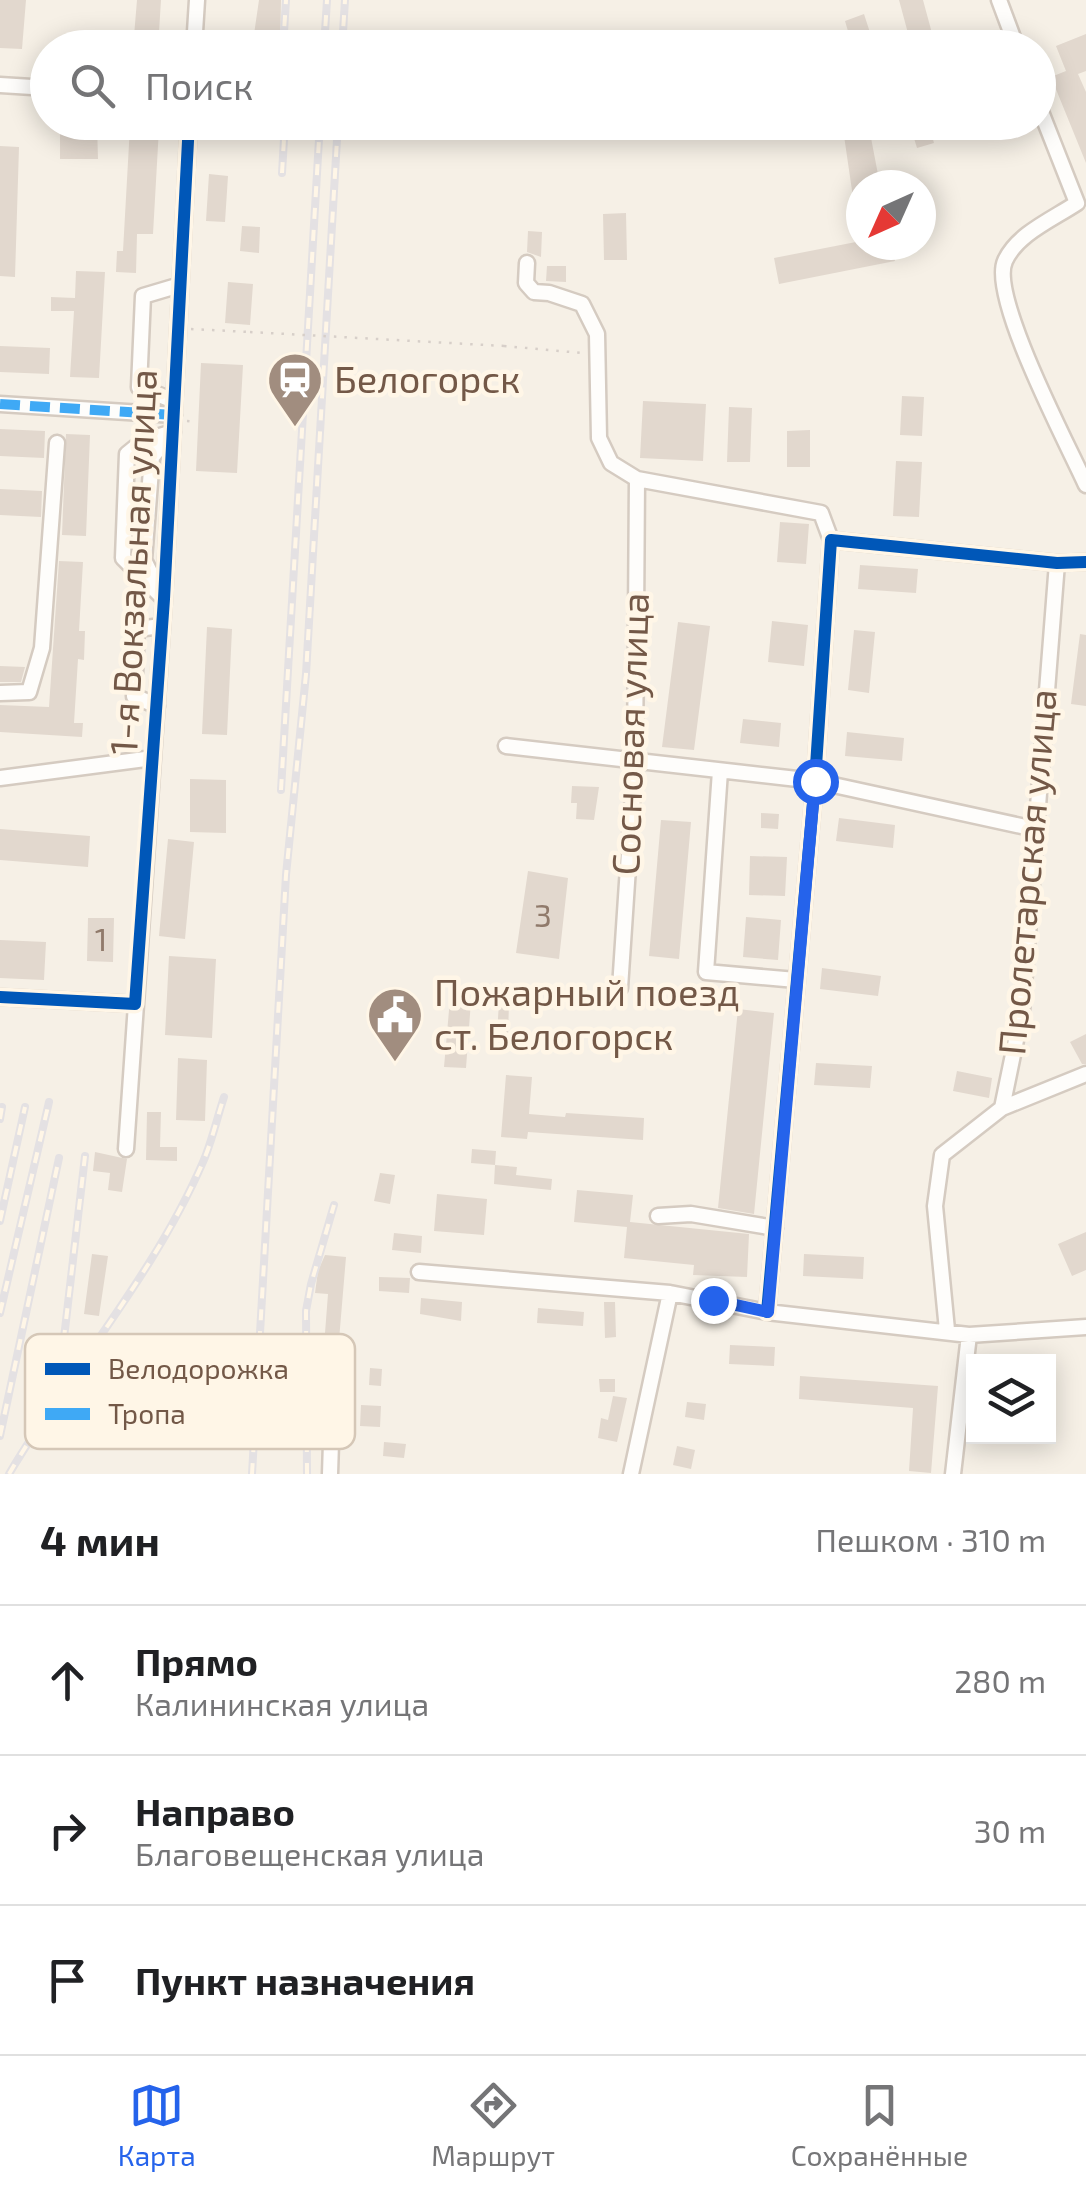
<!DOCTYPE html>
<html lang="ru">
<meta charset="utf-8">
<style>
:root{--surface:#fff;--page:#f6f6f6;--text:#202124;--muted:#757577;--line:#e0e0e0;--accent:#2563eb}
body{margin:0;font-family:"Exo 2",sans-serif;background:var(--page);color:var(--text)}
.controls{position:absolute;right:30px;bottom:30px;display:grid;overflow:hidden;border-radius:0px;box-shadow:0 5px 25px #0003}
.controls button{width:90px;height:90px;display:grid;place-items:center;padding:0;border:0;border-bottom:2px solid var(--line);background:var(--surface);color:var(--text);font:50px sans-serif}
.compass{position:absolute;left:846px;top:170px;width:90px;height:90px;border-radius:50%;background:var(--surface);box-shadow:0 5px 25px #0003;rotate:225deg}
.stop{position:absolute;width:30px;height:30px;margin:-22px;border:8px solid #2563eb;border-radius:50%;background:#fff}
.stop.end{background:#2563eb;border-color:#fff;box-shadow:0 2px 10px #0008}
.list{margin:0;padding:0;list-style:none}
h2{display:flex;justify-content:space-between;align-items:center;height:130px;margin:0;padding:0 40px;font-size:42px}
h2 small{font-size:32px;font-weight:400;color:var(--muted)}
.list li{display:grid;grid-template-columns:65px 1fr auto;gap:30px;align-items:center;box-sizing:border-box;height:150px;padding:0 40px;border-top:2px solid var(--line)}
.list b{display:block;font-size:38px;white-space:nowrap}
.list p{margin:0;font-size:32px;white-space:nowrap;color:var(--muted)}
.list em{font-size:32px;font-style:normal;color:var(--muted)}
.icon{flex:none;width:55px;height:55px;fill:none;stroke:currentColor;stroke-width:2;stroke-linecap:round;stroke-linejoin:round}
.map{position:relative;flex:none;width:1086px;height:1474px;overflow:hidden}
.search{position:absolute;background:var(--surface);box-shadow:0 5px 25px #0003;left:30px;right:30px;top:30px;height:110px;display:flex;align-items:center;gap:25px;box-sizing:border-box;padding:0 35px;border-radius:55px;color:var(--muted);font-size:38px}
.sheet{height:580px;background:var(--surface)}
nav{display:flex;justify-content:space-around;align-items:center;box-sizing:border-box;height:140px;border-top:2px solid var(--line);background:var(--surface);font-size:28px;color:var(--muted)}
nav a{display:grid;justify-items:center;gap:5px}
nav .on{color:var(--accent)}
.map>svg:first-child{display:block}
.building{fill:#e2d8ce}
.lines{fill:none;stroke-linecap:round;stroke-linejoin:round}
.minor-casing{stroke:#d5cbc1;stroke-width:19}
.path{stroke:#d7cfc9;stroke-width:2.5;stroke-dasharray:2.5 8;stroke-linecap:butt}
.minor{stroke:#fefdfb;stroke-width:14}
.rail-casing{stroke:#e4e1e3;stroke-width:8}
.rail{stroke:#fff6e7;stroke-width:4;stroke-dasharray:11;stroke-linecap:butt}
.path-bridge{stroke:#d7cfc9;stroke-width:2.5;stroke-dasharray:2.5 8;stroke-linecap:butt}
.quiet{stroke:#3fa9f5;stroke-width:10;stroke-dasharray:20 10;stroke-linecap:butt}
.cycleway-casing{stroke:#fff6e7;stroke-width:19}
.cycleway{stroke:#0057b8;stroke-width:12}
.route{stroke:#2563eb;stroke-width:12}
.labels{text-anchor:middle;stroke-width:9;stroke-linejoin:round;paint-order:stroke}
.number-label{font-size:32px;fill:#907a6b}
.poi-label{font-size:38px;fill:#735847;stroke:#fff6e7;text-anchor:start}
.street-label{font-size:38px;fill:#735847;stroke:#fff6e7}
.key{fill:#fff6e7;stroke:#d5c7b7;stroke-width:2.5}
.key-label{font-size:28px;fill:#735847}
</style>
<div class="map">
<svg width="1086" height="1474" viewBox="0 0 1086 1474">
<rect width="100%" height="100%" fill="#f6f0e6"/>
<!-- building -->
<path class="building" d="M 0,0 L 26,0 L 22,49 L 0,48 Z
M 137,0 L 161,0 L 158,48 L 133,48 Z
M 259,0 L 281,0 L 280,48 L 252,48 Z
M 899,0 L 923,0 L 936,48 L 912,48 Z
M 864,14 L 875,48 L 853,48 L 845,21 Z
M 1086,34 L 1086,71 L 1078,74 L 1086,92 L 1086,163 L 1051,77 L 1066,71 L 1056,46 Z
M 210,122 L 249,122 L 248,138 L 209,135 Z
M 842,122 L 868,122 L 880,185 L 861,185 L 861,218 L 856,218 Z
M 909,122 L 928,122 L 934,143 L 917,148 Z
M 60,124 L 97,124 L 98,159 L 60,159 Z
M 130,126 L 159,128 L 153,234 L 137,234 L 136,273 L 116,272 L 117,251 L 123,251 Z
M 0,146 L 19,147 L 15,277 L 0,276 Z
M 209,174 L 228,176 L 225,222 L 206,221 Z
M 626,213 L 627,260 L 604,260 L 603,214 Z
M 242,226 L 260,227 L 259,253 L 240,251 Z
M 528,231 L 542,232 L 541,257 L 527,252 Z
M 861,241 L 861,245 L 892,245 L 895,261 L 779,284 L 774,258 Z
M 547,266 L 566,266 L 566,282 L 546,281 Z
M 76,271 L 105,272 L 99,378 L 70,377 L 74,311 L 51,311 L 51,297 L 75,298 Z
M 228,282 L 253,284 L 250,325 L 225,323 Z
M 0,346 L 50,348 L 49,374 L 0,372 Z
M 201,363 L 243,365 L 237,473 L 196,471 Z
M 902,396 L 924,397 L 922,436 L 900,435 Z
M 643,401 L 706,404 L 703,461 L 640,458 Z
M 729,407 L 752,408 L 750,462 L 727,462 Z
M 0,429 L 45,431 L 44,458 L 0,456 Z
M 810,430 L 810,467 L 787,467 L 787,431 Z
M 66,434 L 90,435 L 86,536 L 62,535 Z
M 896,461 L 922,462 L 919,517 L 893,516 Z
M 0,489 L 42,491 L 41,517 L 0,515 Z
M 780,522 L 809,524 L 806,564 L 777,562 Z
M 59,561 L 83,562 L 79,631 L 85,631 L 84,660 L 78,659 L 74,723 L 83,723 L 82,737 L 0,732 L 0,705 L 49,707 Z
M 860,565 L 918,569 L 916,593 L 858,589 Z
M 772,621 L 808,625 L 804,666 L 768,662 Z
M 678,622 L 710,626 L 694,750 L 662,747 Z
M 207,627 L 232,629 L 227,735 L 202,734 Z
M 854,630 L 875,632 L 869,693 L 848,690 Z
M 1080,634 L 1086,635 L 1086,706 L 1071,704 Z
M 0,666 L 25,667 L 21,682 L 0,682 Z
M 743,719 L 781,723 L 779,747 L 740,743 Z
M 847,732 L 904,738 L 902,761 L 845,756 Z
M 190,779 L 226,780 L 226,833 L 190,832 Z
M 572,786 L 599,787 L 594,820 L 576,819 L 577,803 L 571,803 Z
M 761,813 L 779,814 L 778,829 L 761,828 Z
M 839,818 L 895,825 L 893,848 L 836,841 Z
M 661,820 L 691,822 L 679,959 L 649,956 Z
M 0,829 L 90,836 L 88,867 L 0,860 Z
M 168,839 L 194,842 L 185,939 L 159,936 Z
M 750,856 L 787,857 L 785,896 L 749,895 Z
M 528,871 L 568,878 L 559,959 L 516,953 Z
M 746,917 L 781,920 L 778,960 L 743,957 Z
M 88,918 L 114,918 L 113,962 L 87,961 Z
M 0,940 L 46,942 L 44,980 L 0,978 Z
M 169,956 L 216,959 L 212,1038 L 165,1035 Z
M 822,968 L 881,976 L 878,996 L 820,989 Z
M 450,999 L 471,1001 L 466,1068 L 444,1067 Z
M 499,1002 L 509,1003 L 508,1035 L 497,1034 Z
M 738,1009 L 774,1013 L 754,1214 L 718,1208 Z
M 1086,1034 L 1086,1064 L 1082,1064 L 1070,1042 Z
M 178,1058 L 207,1060 L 205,1121 L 176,1120 Z
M 816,1063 L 872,1066 L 870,1088 L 814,1085 Z
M 957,1071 L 992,1078 L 989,1098 L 953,1091 Z
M 506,1075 L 532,1077 L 529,1114 L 565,1117 L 566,1113 L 644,1118 L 643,1140 L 528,1132 L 527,1139 L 501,1137 Z
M 147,1112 L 161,1112 L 160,1147 L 177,1147 L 177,1161 L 146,1160 Z
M 472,1149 L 496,1151 L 495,1165 L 471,1163 Z
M 95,1152 L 127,1159 L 122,1192 L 108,1190 L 110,1173 L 93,1171 Z
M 495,1165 L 517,1167 L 516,1175 L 552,1179 L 551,1190 L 494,1184 Z
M 380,1173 L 395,1175 L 390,1204 L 374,1201 Z
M 577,1190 L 633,1195 L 630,1222 L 749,1234 L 747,1277 L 693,1275 L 694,1265 L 624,1258 L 627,1227 L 574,1222 Z
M 437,1194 L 487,1199 L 484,1235 L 434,1231 Z
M 1086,1232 L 1086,1270 L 1072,1276 L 1058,1244 Z
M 394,1233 L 422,1236 L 421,1253 L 392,1250 Z
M 92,1254 L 108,1256 L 99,1316 L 84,1314 Z
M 804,1254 L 864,1257 L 863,1279 L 803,1276 Z
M 325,1255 L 346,1257 L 339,1340 L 330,1339 L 324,1346 L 328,1294 L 315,1293 L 318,1271 Z
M 379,1277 L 410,1278 L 409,1293 L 379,1291 Z
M 421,1298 L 462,1302 L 461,1321 L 420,1314 Z
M 604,1302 L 615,1302 L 616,1337 L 605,1338 Z
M 538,1308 L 584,1312 L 583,1326 L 537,1323 Z
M 730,1345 L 775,1347 L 774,1366 L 729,1364 Z
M 370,1368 L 382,1369 L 381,1386 L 369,1385 Z
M 800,1376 L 938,1386 L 931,1473 L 909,1471 L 913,1408 L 799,1399 Z
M 599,1379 L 615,1379 L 615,1392 L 600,1392 Z
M 613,1396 L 627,1398 L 617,1442 L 598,1438 L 601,1418 L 608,1420 Z
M 687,1402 L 706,1404 L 704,1420 L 685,1417 Z
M 361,1405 L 381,1406 L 380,1427 L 360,1426 Z
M 384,1442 L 406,1444 L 404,1458 L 383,1456 Z
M 677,1446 L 695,1450 L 691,1469 L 673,1465 Z"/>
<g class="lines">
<!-- minor casing -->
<g class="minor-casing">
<path id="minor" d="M 999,0 L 1017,48
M 194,48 L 197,0
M 0,85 L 48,88
M 1038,104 L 1077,203 C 1053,219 1017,234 1005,261 C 989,296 1068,445 1086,485
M 527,263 L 526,283 L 534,292 L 549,293 L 582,304 L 597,334 L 599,438 L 611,463 L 637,479 L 821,513 L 831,540 L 815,781 L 767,1312
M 174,401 L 139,387 L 143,296 L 180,285
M 0,404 L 174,415
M 831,540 L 1057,563 L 1086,562
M 157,586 L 144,560 L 152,457 L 172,433
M 164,599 L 123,558 L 127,454 L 143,441 L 173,432
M 0,693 L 29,692 L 42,648 L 57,443
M 157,706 L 134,696 L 137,629 L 162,626
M 506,746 L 815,781 L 1035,829
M 720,771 L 706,972 L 796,980
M 0,778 L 153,758
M 620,988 L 635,762 L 637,479
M 0,997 L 135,1004
M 1002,1108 L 1086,1074
M 126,1149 L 164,599 L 189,122
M 658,1216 L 691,1214 L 775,1228
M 419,1272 L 670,1293 L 767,1312 L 969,1335 L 1086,1327
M 947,1330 L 935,1206 L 942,1155 L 1002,1108 L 1022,1011 L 1057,563
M 330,1474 L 334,1349
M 631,1474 L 670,1293
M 953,1474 L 969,1335"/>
</g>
<!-- path -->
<path class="path" d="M 191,329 L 250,332
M 504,346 L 582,353
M 187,421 L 197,422"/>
<!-- minor -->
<use href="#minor" class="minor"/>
<!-- rail casing -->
<g class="rail-casing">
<path id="rail" d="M 283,48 L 286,0
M 324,48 L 327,0
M 342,48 L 345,0
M 282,173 L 285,122
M 281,790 L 320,122
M 0,1119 L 2,1107
M 0,1221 L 25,1107
M 0,1313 L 49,1102
M 44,1404 L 64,1338 L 85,1156
M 0,1436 L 59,1158
M 9,1474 C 71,1369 154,1275 203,1162 C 212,1141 217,1118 224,1097
M 252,1474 L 286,875 L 306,674 L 338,122
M 307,1474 L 306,1311 L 311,1284 L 334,1205"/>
</g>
<!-- rail -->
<use href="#rail" class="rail"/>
<!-- path-bridge -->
<path class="path-bridge" d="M 250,332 L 504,346"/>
<!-- quiet -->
<path class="quiet" d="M 0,404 L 174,415"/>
<!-- cycleway casing -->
<g class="cycleway-casing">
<path id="cycleway" d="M 0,997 L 135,1004 L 164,599 L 189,122
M 767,1312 L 815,781 L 831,540 L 1057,563 L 1086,562"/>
</g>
<!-- cycleway -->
<use href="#cycleway" class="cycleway"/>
</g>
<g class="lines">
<!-- route -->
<path class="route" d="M 713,1300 L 768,1312 L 815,781"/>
</g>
<!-- icons -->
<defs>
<g id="station-pin" transform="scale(2.875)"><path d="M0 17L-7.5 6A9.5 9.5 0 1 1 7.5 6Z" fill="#a18d7f" stroke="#fff6e7"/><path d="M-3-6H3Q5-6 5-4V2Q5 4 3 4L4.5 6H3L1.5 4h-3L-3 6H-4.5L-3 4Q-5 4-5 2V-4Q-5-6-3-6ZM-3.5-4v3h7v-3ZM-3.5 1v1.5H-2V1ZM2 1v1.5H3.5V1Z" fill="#fff"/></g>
<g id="civic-pin" transform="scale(2.875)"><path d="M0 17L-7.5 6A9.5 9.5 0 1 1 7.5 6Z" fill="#a18d7f" stroke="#fff6e7"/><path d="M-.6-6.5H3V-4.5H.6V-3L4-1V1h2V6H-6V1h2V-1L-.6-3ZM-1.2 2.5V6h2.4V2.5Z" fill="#fff"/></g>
</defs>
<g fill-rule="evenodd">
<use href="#station-pin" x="295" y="380"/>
<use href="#civic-pin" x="395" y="1015"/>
</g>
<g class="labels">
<!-- number labels -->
<g class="number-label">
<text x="543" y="927">3</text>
<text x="101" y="951">1</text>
</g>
<!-- poi labels -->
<g class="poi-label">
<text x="334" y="393">Белогорск</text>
<text x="434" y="1006">Пожарный поезд<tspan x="434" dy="44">ст. Белогорск</tspan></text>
</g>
<!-- street labels -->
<g class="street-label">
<text transform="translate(134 562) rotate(-87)" y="13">1-я Вокзальная улица</text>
<text transform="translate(631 734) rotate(-88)" y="13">Сосновая улица</text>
<text transform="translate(1028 872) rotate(-85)" y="13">Пролетарская улица</text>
</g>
</g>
<!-- legend -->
<rect x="25" y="1334" width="330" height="115" rx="15" class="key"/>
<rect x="45" y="1363" width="45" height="12" fill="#0057b8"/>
<rect x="45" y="1408" width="45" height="12" fill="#3fa9f5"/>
<g class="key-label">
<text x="108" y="1379">Велодорожка</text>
<text x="108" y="1424">Тропа</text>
</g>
</svg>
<div class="controls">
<button><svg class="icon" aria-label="layers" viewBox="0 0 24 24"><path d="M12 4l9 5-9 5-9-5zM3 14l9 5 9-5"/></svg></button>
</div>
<svg class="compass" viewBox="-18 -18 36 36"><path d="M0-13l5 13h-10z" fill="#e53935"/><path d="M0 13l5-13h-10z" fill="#757577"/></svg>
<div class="stop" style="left:815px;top:781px"></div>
<div class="stop end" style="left:713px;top:1300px"></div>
<div class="search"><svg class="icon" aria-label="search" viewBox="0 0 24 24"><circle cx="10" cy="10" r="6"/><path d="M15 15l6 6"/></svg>Поиск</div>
</div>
<section class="sheet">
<h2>4 мин<small>Пешком · 310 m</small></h2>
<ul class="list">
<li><svg class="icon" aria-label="ahead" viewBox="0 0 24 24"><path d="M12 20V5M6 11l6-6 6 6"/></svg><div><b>Прямо</b><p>Калининская улица</p></div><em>280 m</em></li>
<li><svg class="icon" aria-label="right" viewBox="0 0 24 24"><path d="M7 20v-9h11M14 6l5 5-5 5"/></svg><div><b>Направо</b><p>Благовещенская улица</p></div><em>30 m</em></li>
<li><svg class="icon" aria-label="arrive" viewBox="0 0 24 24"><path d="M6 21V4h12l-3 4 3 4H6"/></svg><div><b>Пункт назначения</b></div></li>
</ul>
</section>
<nav>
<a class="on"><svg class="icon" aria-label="map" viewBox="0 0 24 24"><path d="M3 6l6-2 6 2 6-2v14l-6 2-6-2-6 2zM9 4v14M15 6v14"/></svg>Карта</a>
<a><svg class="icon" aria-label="directions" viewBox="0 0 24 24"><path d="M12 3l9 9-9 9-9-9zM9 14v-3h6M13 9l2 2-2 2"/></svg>Маршрут</a>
<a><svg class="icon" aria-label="saved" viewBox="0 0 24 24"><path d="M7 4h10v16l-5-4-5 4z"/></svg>Сохранённые</a>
</nav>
